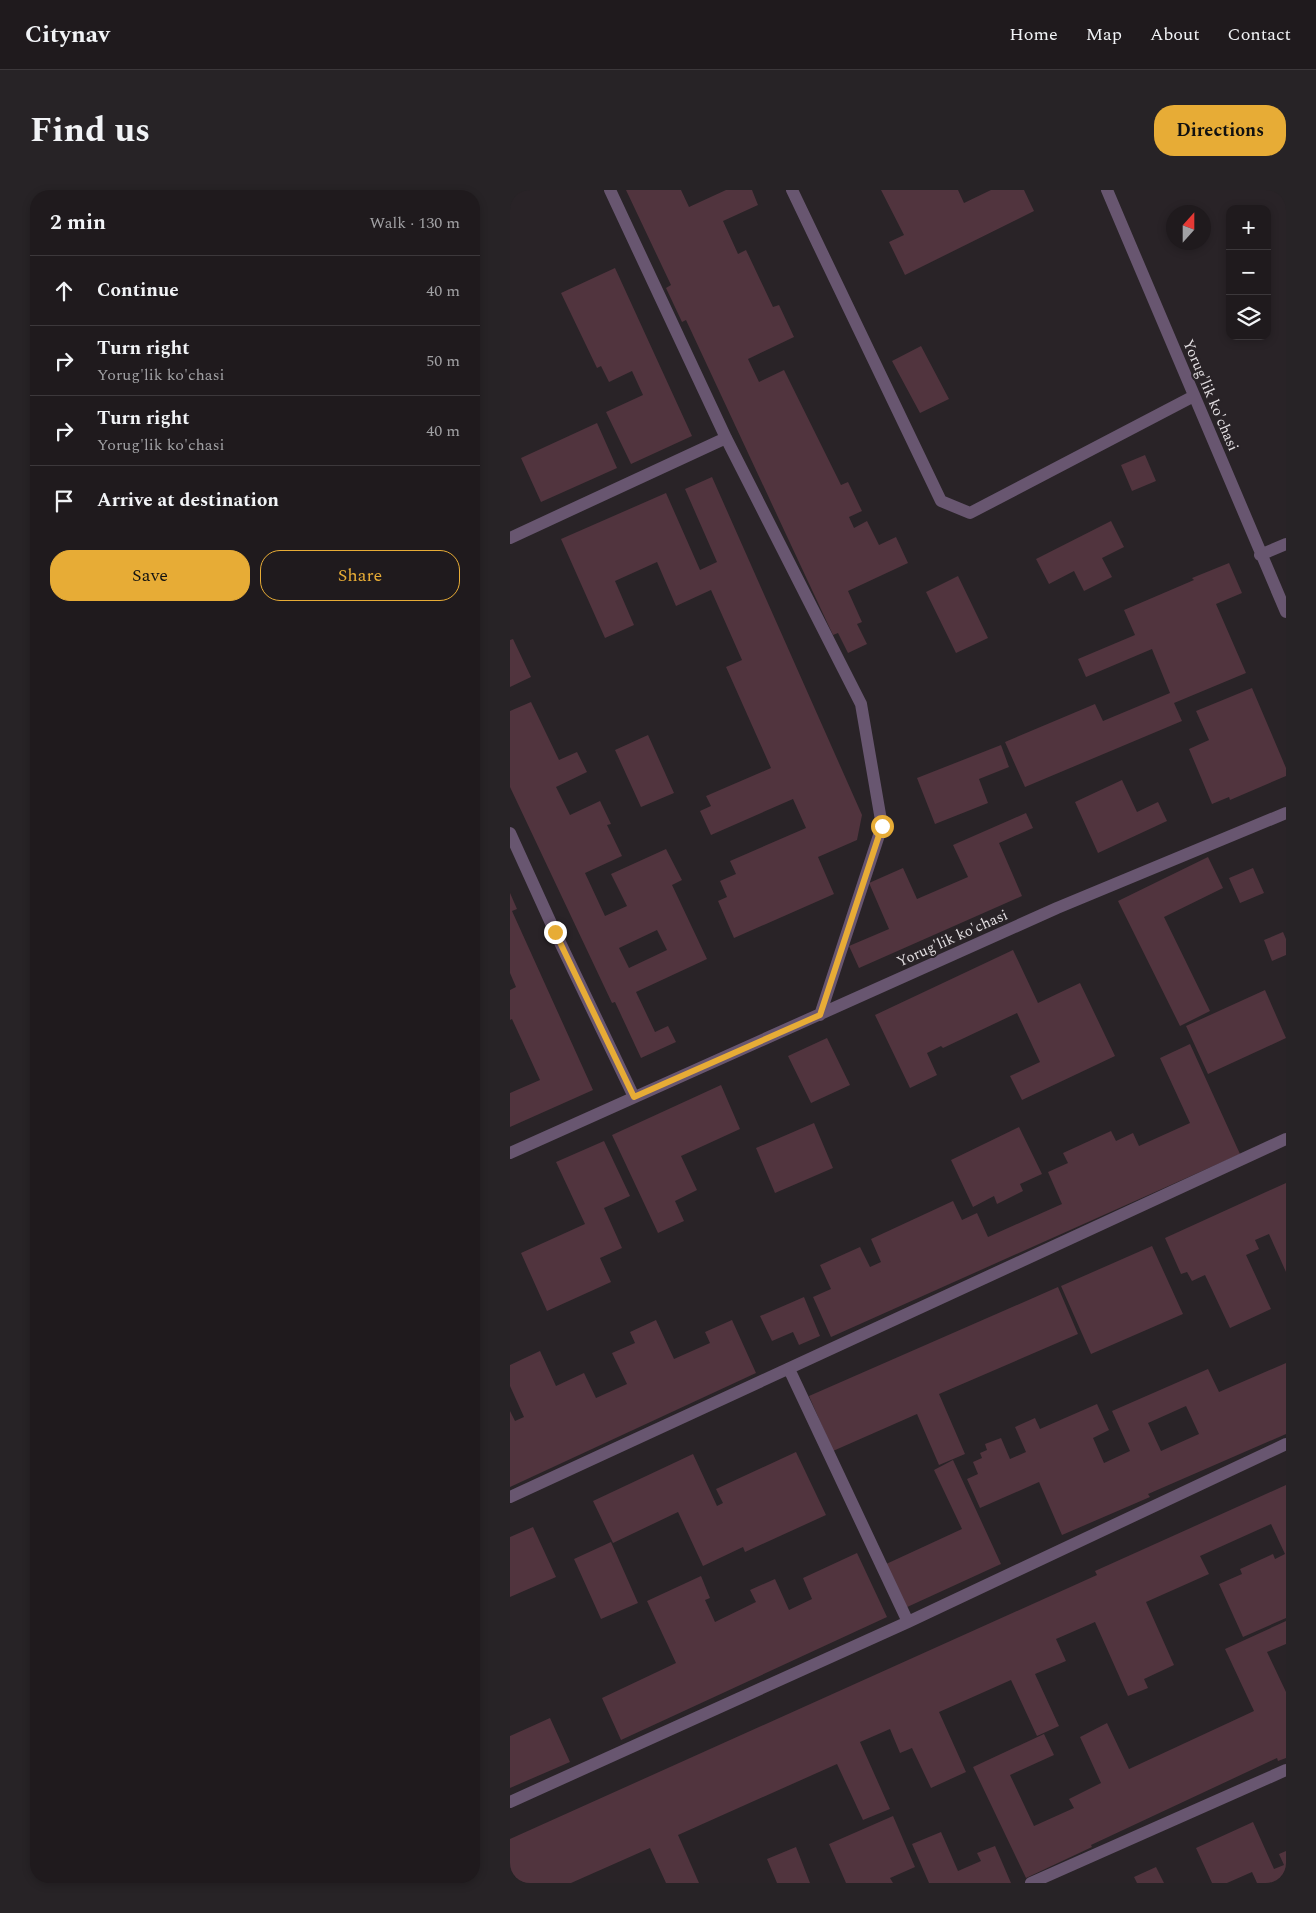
<!DOCTYPE html>
<meta charset="utf-8">
<style>
:root{--surface:#1f1a1d;--page:#272326;--text:#f1f3f6;--muted:#a1a1a4;--line:#3c383b;--accent:#e7ac36}
body{margin:0;font-family:Spectral,serif;background:var(--page);color:var(--text)}
.controls{position:absolute;right:15px;top:15px;display:grid;overflow:hidden;border-radius:10px;box-shadow:0 2px 8px #0003}
.controls button{width:45px;height:45px;display:grid;place-items:center;padding:0;border:0;border-bottom:1px solid var(--line);background:var(--surface);color:var(--text);font:25px sans-serif}
.compass{position:absolute;left:656px;top:15px;width:45px;height:45px;border-radius:50%;background:var(--surface);box-shadow:0 2px 8px #0003;rotate:21deg}
.stop{position:absolute;width:15px;height:15px;margin:-11px;border:4px solid #e7ac36;border-radius:50%;background:#fff}
.stop.end{background:#e7ac36;border-color:#fff;box-shadow:0 1px 5px #0008}
.list{margin:0;padding:0;list-style:none}
h2{display:flex;justify-content:space-between;align-items:center;height:65px;margin:0;padding:0 20px;font-size:21px}
h2 small{font-size:16px;font-weight:400;color:var(--muted)}
.list li{display:grid;grid-template-columns:32px 1fr auto;gap:15px;align-items:center;box-sizing:border-box;height:70px;padding:0 20px;border-top:1px solid var(--line)}
.list b{display:block;font-size:19px;white-space:nowrap}
.list p{margin:0;font-size:16px;white-space:nowrap;color:var(--muted)}
.list em{font-size:16px;font-style:normal;color:var(--muted)}
.actions{display:flex;gap:10px;padding:15px 20px}
.actions a{flex:1;padding:11px 0;border:1px solid var(--accent);border-radius:20px;text-align:center;font-size:18px;color:var(--accent)}
.actions .main{background:var(--accent);color:#111}
.icon{flex:none;width:28px;height:28px;fill:none;stroke:currentColor;stroke-width:2;stroke-linecap:round;stroke-linejoin:round}
.map{position:relative;flex:none;width:776px;height:1693px;overflow:hidden;border-radius:20px}
header{display:flex;align-items:center;gap:30px;box-sizing:border-box;height:70px;padding:0 25px;background:var(--surface);border-bottom:1px solid var(--line)}
header strong{font-size:24px}
nav{display:flex;gap:28px;margin-inline-start:auto;font-size:18px}
.intro{display:flex;align-items:center;justify-content:space-between;box-sizing:border-box;height:120px;padding:0 30px}
h1{margin:0;font-size:35px}
.button{padding:12px 22px;border-radius:20px;background:var(--accent);color:#111;font-size:18px;font-weight:700}
main{display:flex;gap:30px;padding:0 30px}
aside{flex:1;background:var(--surface);border-radius:20px;box-shadow:0 2px 8px #0003}
.map>svg:first-child{display:block}
.building{fill:#51343e;fill-rule:evenodd}
.lines{fill:none;stroke-linecap:round;stroke-linejoin:round}
.minor{stroke:#685670;stroke-width:12}
.route{stroke:#e7ac36;stroke-width:6}
.labels{text-anchor:middle;stroke-width:4.5;stroke-linejoin:round;paint-order:stroke}
.street-label{font-size:15px;fill:#e3dfe2;stroke:#292327}
</style>
<header>
<strong>Citynav</strong>
<nav><a>Home</a><a>Map</a><a>About</a><a>Contact</a></nav>
</header>
<div class="intro"><h1>Find us</h1><a class="button">Directions</a></div>
<main>
<aside>
<h2>2 min<small>Walk · 130 m</small></h2>
<ul class="list">
<li><svg class="icon" aria-label="ahead" viewBox="0 0 24 24"><path d="M12 20V5M6 11l6-6 6 6"/></svg><div><b>Continue</b></div><em>40 m</em></li>
<li><svg class="icon" aria-label="right" viewBox="0 0 24 24"><path d="M7 20v-9h11M14 6l5 5-5 5"/></svg><div><b>Turn right</b><p>Yorug'lik ko'chasi</p></div><em>50 m</em></li>
<li><svg class="icon" aria-label="right" viewBox="0 0 24 24"><path d="M7 20v-9h11M14 6l5 5-5 5"/></svg><div><b>Turn right</b><p>Yorug'lik ko'chasi</p></div><em>40 m</em></li>
<li><svg class="icon" aria-label="arrive" viewBox="0 0 24 24"><path d="M6 21V4h12l-3 4 3 4H6"/></svg><div><b>Arrive at destination</b></div></li>
</ul>
<div class="actions"><a class="main">Save</a><a>Share</a></div>
</aside>
<div class="map">
<svg width="776" height="1693" viewBox="0 0 776 1693">
<rect width="100%" height="100%" fill="#292327"/>
<!-- building -->
<path class="building" d="M 116,0 L 171,0 L 179,17 L 216,0 L 242,0 L 248,15 L 213,31 L 228,64 L 236,60 L 263,117 L 269,115 L 284,147 L 238,169 L 249,192 L 274,180 L 331,295 L 338,292 L 352,321 L 339,327 L 344,338 L 357,331 L 369,355 L 386,347 L 398,373 L 338,401 L 352,432 L 347,434 L 357,454 L 338,463 L 328,443 L 323,445 L 176,130 L 172,132 L 156,98 L 161,95 Z
M 371,0 L 448,0 L 454,13 L 481,0 L 514,0 L 524,21 L 395,85 L 379,52 L 394,45 Z
M 105,78 L 182,246 L 121,274 L 96,222 L 133,205 L 122,181 L 99,192 L 91,176 L 87,178 L 51,103 Z
M 411,156 L 439,209 L 410,223 L 382,171 Z
M 87,233 L 107,278 L 31,312 L 11,268 Z
M 635,265 L 646,291 L 622,301 L 611,275 Z
M 202,287 L 352,625 L 347,650 L 308,667 L 324,704 L 224,748 L 208,711 L 217,707 L 210,691 L 226,684 L 220,671 L 296,638 L 283,609 L 201,645 L 190,621 L 201,616 L 196,606 L 261,578 L 216,477 L 232,470 L 201,400 L 166,416 L 147,372 L 105,391 L 124,435 L 95,448 L 51,349 L 156,303 L 190,380 L 207,372 L 175,299 Z
M 601,331 L 614,357 L 592,368 L 602,387 L 574,401 L 564,381 L 539,394 L 526,369 Z
M 719,373 L 732,403 L 706,414 L 736,483 L 664,513 L 672,531 L 515,597 L 495,552 L 585,514 L 593,531 L 660,503 L 642,459 L 576,487 L 568,469 L 625,445 L 614,420 L 684,390 L 682,388 Z
M 448,386 L 478,448 L 446,463 L 416,402 Z
M 3,449 L 21,487 L 0,497 L 0,450 Z
M 742,498 L 776,578 L 776,586 L 720,610 L 719,607 L 702,614 L 679,559 L 699,550 L 686,521 Z
M 21,512 L 49,570 L 67,562 L 77,582 L 46,597 L 60,625 L 90,611 L 101,634 L 97,635 L 112,666 L 75,683 L 95,726 L 117,716 L 101,684 L 156,659 L 172,690 L 162,695 L 197,769 L 126,802 L 145,842 L 158,836 L 166,852 L 131,868 L 105,812 L 102,813 L 0,597 L 0,521 ZM 147,740 L 157,760 L 119,778 L 109,758 Z
M 138,545 L 164,603 L 131,617 L 105,560 Z
M 491,555 L 499,577 L 469,589 L 478,613 L 425,634 L 407,588 Z
M 612,590 L 627,622 L 648,612 L 657,631 L 588,663 L 565,612 Z
M 516,623 L 523,638 L 489,653 L 512,706 L 349,778 L 339,756 L 379,739 L 359,693 L 393,678 L 407,709 L 458,687 L 443,655 Z
M 698,667 L 713,698 L 654,727 L 700,821 L 670,836 L 608,711 Z
M 743,678 L 754,703 L 730,713 L 719,688 Z
M 0,703 L 7,719 L 2,721 L 83,900 L 0,937 L 0,903 L 30,890 L 2,829 L 0,830 L 0,800 L 6,797 L 0,783 Z
M 773,742 L 776,749 L 776,765 L 762,771 L 754,750 Z
M 503,760 L 528,813 L 570,793 L 605,866 L 512,910 L 500,886 L 530,872 L 507,823 L 433,858 L 431,856 L 417,863 L 427,885 L 400,898 L 365,825 Z
M 755,800 L 776,848 L 698,884 L 676,836 Z
M 317,848 L 340,895 L 301,913 L 278,866 Z
M 680,854 L 730,964 L 321,1147 L 303,1107 L 321,1099 L 310,1075 L 350,1057 L 360,1077 L 371,1072 L 361,1049 L 443,1011 L 452,1030 L 467,1023 L 478,1047 L 552,1014 L 538,982 L 558,973 L 553,963 L 601,941 L 606,951 L 623,943 L 629,956 L 680,933 L 650,868 Z
M 211,895 L 230,939 L 171,966 L 187,1000 L 165,1011 L 174,1031 L 148,1043 L 102,945 Z
M 304,933 L 323,978 L 265,1003 L 246,958 Z
M 509,937 L 532,984 L 510,994 L 513,1001 L 487,1014 L 484,1006 L 463,1017 L 441,970 Z
M 94,951 L 120,1006 L 94,1018 L 112,1058 L 90,1068 L 101,1092 L 37,1121 L 11,1063 L 75,1034 L 46,972 Z
M 776,993 L 776,1082 L 759,1044 L 745,1050 L 749,1059 L 736,1065 L 761,1119 L 720,1138 L 695,1085 L 682,1091 L 677,1082 L 671,1084 L 655,1048 Z
M 642,1056 L 673,1124 L 581,1164 L 551,1096 Z
M 548,1097 L 568,1144 L 429,1204 L 455,1264 L 429,1275 L 407,1224 L 323,1261 L 299,1206 Z
M 294,1107 L 310,1146 L 289,1155 L 283,1142 L 262,1151 L 250,1126 Z
M 146,1130 L 164,1169 L 200,1153 L 195,1142 L 222,1130 L 246,1183 L 0,1297 L 0,1221 L 5,1231 L 14,1227 L 0,1196 L 0,1175 L 30,1161 L 46,1196 L 74,1183 L 86,1208 L 117,1194 L 102,1163 L 125,1153 L 120,1142 Z
M 776,1173 L 776,1244 L 638,1304 L 640,1307 L 552,1345 L 529,1292 L 470,1318 L 457,1289 L 468,1284 L 463,1272 L 472,1268 L 470,1263 L 477,1260 L 475,1254 L 491,1248 L 500,1269 L 516,1262 L 505,1237 L 525,1228 L 530,1239 L 587,1214 L 599,1240 L 583,1248 L 594,1273 L 620,1261 L 602,1221 L 698,1179 L 709,1202 ZM 676,1216 L 689,1244 L 651,1261 L 638,1233 Z
M 286,1262 L 316,1325 L 235,1362 L 233,1357 L 193,1376 L 168,1322 L 103,1353 L 83,1311 L 183,1264 L 207,1316 L 213,1313 L 206,1299 Z
M 443,1270 L 491,1374 L 395,1418 L 374,1375 L 452,1339 L 424,1280 Z
M 776,1295 L 776,1428 L 733,1447 L 709,1394 L 732,1384 L 730,1379 L 763,1364 L 765,1369 L 775,1364 L 761,1334 L 690,1366 L 699,1384 L 636,1412 L 664,1475 L 634,1489 L 638,1498 L 618,1506 L 585,1432 L 546,1449 L 556,1471 L 525,1484 L 549,1536 L 527,1546 L 501,1490 L 429,1522 L 456,1582 L 421,1598 L 402,1558 L 390,1563 L 380,1539 L 350,1552 L 380,1619 L 353,1630 L 327,1574 L 168,1645 L 189,1693 L 156,1693 L 140,1658 L 61,1693 L 0,1693 L 0,1649 L 587,1385 L 585,1381 Z
M 23,1337 L 46,1387 L 0,1407 L 0,1347 Z
M 101,1352 L 128,1413 L 91,1429 L 64,1369 Z
M 347,1363 L 377,1427 L 111,1550 L 92,1508 L 166,1473 L 137,1411 L 191,1386 L 200,1408 L 195,1410 L 205,1432 L 246,1412 L 240,1400 L 265,1389 L 279,1420 L 302,1409 L 293,1388 Z
M 776,1431 L 776,1454 L 757,1462 L 776,1502 L 776,1568 L 768,1571 L 767,1568 L 581,1655 L 582,1657 L 516,1688 L 463,1577 L 534,1544 L 544,1565 L 500,1585 L 524,1636 L 564,1618 L 559,1609 L 591,1593 L 570,1547 L 597,1533 L 619,1579 L 744,1521 L 715,1459 Z
M 40,1528 L 60,1572 L 0,1598 L 0,1546 Z
M 383,1626 L 405,1677 L 380,1688 L 383,1693 L 336,1693 L 319,1654 Z
M 743,1632 L 764,1679 L 774,1675 L 769,1664 L 776,1661 L 776,1693 L 747,1693 L 742,1682 L 717,1693 L 702,1693 L 686,1658 Z
M 431,1642 L 448,1681 L 471,1671 L 467,1663 L 485,1656 L 501,1693 L 419,1693 L 402,1654 Z
M 286,1657 L 300,1693 L 267,1693 L 257,1669 Z
M 646,1677 L 654,1693 L 627,1693 L 624,1687 Z"/>
<g class="lines">
<!-- minor -->
<path class="minor" d="M 100,0 L 216,248 L 351,514 L 372,636 L 310,825
M 282,0 L 431,311 L 460,323 L 684,206
M 597,0 L 776,422
M 0,348 L 216,248
M 750,365 L 776,354
M 0,643 L 45,742 L 124,907
M 0,963 L 547,718 L 776,623
M 279,1179 L 398,1432
M 0,1307 L 776,949
M 0,1612 L 398,1432 L 776,1254
M 521,1693 L 776,1580"/>
</g>
<g class="lines">
<!-- route -->
<path class="route" d="M 45,742 L 124,907 L 310,825 L 372,636"/>
</g>
<g class="labels">
<!-- street labels -->
<g class="street-label">
<text transform="translate(701 205) rotate(67)" y="5">Yorug'lik ko'chasi</text>
<text transform="translate(442 748) rotate(-24)" y="5">Yorug'lik ko'chasi</text>
</g>
</g>
</svg>
<div class="controls">
<button>+</button>
<button>−</button>
<button><svg class="icon" aria-label="layers" viewBox="0 0 24 24"><path d="M12 4l9 5-9 5-9-5zM3 14l9 5 9-5"/></svg></button>
</div>
<svg class="compass" viewBox="-18 -18 36 36"><path d="M0-13l5 13h-10z" fill="#e53935"/><path d="M0 13l5-13h-10z" fill="#a1a1a4"/></svg>
<div class="stop" style="left:372px;top:636px"></div>
<div class="stop end" style="left:45px;top:742px"></div>
</div>
</main>
